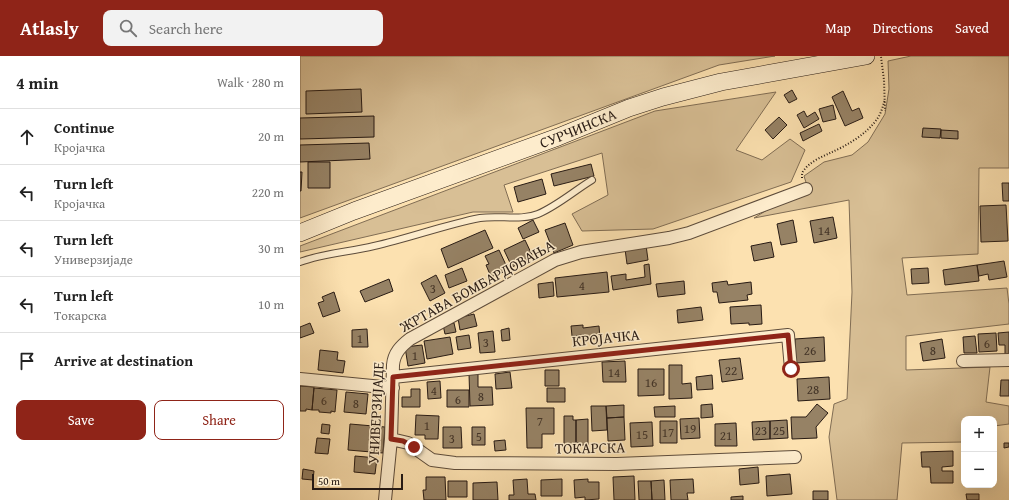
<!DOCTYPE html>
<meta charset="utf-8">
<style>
:root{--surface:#fff;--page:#f2f2f2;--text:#222;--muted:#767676;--line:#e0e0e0;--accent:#8f2418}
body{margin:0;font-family:"Gentium Book Plus",serif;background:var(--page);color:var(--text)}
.controls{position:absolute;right:12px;bottom:12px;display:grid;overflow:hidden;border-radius:8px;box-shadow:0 4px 16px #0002}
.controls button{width:36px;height:36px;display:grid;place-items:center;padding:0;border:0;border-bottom:1px solid var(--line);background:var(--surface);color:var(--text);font:20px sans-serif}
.scale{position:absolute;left:12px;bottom:10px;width:91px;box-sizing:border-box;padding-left:4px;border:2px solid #281b14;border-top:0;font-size:11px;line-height:14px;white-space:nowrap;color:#281b14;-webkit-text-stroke:3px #fdeccc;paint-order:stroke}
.stop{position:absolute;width:12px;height:12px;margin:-9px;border:3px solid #8f2418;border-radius:50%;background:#fff}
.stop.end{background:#8f2418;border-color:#fff;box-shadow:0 1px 4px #0008}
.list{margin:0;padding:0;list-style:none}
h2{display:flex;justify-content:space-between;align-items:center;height:52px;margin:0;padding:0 16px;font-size:17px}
h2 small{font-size:13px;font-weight:400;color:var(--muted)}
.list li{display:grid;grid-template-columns:26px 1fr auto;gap:12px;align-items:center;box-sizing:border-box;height:56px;padding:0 16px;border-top:1px solid var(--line)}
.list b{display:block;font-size:15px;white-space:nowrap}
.list p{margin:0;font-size:13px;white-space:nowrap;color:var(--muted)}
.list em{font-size:13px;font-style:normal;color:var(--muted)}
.actions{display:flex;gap:8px;padding:12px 16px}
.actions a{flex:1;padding:9px 0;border:1px solid var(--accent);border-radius:8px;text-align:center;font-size:14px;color:var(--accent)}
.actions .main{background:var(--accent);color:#fff}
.icon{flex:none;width:22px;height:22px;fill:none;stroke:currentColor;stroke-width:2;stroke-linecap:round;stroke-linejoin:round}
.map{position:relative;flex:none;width:709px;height:444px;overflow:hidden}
header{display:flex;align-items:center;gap:24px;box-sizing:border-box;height:56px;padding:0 20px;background:var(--accent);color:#fff}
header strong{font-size:19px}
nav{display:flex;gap:22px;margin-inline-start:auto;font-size:14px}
.search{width:280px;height:36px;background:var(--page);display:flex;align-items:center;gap:10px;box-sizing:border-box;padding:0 14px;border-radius:8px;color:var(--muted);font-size:15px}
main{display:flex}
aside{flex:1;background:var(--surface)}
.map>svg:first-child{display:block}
.green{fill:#d8bf95;stroke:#806d54}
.building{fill:#968265;stroke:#281b14}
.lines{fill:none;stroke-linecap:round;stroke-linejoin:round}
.lane-casing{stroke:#5d4c3b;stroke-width:8}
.street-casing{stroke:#5d4c3b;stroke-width:14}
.secondary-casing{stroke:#281b14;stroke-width:18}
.path{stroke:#281b14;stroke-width:2;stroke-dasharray:1 2;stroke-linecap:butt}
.lane{stroke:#fdeccc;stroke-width:6}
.street{stroke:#fdeccc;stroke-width:12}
.secondary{stroke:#fdeccc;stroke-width:17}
.route{stroke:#8f2418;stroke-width:5}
.labels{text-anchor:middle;stroke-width:3;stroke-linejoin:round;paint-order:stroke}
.number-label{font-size:13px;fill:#443528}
.street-label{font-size:15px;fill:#281b14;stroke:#fdeccc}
</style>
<header>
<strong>Atlasly</strong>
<div class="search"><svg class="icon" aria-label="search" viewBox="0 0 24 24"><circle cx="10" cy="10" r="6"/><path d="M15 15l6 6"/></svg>Search here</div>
<nav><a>Map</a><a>Directions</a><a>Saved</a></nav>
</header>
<main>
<aside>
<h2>4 min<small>Walk · 280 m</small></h2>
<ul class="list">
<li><svg class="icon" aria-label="ahead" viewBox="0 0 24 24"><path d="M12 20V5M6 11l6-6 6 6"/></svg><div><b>Continue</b><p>Кројачка</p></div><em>20 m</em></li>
<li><svg class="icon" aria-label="left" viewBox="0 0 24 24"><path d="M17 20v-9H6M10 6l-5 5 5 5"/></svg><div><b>Turn left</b><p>Кројачка</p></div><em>220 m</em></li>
<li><svg class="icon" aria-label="left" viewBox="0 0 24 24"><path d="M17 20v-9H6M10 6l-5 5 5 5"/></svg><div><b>Turn left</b><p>Универзијаде</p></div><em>30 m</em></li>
<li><svg class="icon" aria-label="left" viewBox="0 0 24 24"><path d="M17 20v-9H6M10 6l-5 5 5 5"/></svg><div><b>Turn left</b><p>Токарска</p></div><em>10 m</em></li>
<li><svg class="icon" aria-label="arrive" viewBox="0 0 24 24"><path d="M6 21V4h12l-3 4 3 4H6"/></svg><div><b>Arrive at destination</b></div></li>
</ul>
<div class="actions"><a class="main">Save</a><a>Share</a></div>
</aside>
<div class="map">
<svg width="709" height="444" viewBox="0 0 709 444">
<rect width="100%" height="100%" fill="#fce1b0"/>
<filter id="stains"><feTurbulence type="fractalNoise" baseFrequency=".005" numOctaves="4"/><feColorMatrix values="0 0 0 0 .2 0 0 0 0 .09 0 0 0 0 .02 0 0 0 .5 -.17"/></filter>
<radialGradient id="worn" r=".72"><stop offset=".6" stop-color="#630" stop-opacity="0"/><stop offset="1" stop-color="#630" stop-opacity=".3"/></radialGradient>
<!-- green -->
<path class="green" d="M 0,0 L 475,0 L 419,9 L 0,162 Z
M 611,0 L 709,0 L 709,112 L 679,112 L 678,198 L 602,202 L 607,239 L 707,232 L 709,248 L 709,268 L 606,280 L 606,314 L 690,311 L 686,346 L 709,350 L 709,368 L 694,370 L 696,386 L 694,386 L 694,363 L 664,363 L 664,386 L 602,387 L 597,444 L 537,444 L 529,381 L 534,348 L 547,343 L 552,236 L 549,144 L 454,162 L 472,151 L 509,136 L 504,120 L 524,106 L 552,99 L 568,86 L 585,58 L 589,33 L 588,5 Z
M 476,36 L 436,94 L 462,104 L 490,83 L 505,94 L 491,126 L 353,173 L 282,175 L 272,158 L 308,139 L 302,97 L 204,129 L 213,156 L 173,156 L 0,196 L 0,190 L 355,55 Z"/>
<!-- building -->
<path class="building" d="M 61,33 L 62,56 L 6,58 L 6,35 Z
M 492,34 L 497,43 L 489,47 L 484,39 Z
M 543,35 L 552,55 L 559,52 L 563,62 L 545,70 L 532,41 Z
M 533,49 L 536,63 L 523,66 L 519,53 Z
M 504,55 L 507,61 L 515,56 L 519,63 L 504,72 L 497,59 Z
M 74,60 L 74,81 L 0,83 L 0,62 Z
M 479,61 L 487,69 L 473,83 L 465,74 Z
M 519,68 L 522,75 L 503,85 L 500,77 Z
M 623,72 L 641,73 L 640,82 L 622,81 Z
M 641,74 L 658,75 L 658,83 L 641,82 Z
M 69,87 L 70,103 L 0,106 L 0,89 Z
M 8,106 L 30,106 L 30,132 L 8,132 Z
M 291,108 L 294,120 L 254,130 L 251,118 Z
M 0,116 L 2,116 L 1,135 L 0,135 Z
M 242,123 L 246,138 L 218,146 L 214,131 Z
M 702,127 L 709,127 L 709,145 L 703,145 Z
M 706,149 L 708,185 L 681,186 L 680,150 Z
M 533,161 L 537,182 L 514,187 L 510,165 Z
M 233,164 L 239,176 L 223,183 L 218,172 Z
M 493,164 L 497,186 L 481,189 L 477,168 Z
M 265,167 L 273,189 L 254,197 L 245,174 Z
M 185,174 L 193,192 L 148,212 L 141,193 Z
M 225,184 L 233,201 L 212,211 L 204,194 Z
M 471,186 L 474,201 L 454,205 L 451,190 Z
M 346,189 L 348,204 L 327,208 L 325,193 Z
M 199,194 L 206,209 L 204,210 L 206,215 L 191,221 L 186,209 L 189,208 L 185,200 Z
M 704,205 L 707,221 L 689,224 L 688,218 L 679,220 L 677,209 Z
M 349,208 L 351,228 L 313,234 L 311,220 L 326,218 L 326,224 L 345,221 L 344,209 Z
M 677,209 L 679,225 L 645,229 L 643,214 Z
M 162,212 L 167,225 L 149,232 L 145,219 Z
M 628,212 L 629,227 L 612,228 L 611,213 Z
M 307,216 L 309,236 L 257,241 L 255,222 Z
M 136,219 L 145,237 L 130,245 L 121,227 Z
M 89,223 L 93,235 L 65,246 L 60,235 Z
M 384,225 L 385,238 L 358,241 L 356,228 Z
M 427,225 L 428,229 L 451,226 L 452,238 L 447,239 L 448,244 L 419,247 L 417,236 L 413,236 L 412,227 Z
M 253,226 L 254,240 L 239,242 L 238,228 Z
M 34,236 L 40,255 L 23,261 L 18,247 L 24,245 L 22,241 Z
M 461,249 L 462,268 L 449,269 L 449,267 L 431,268 L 430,251 Z
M 401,251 L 403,264 L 378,267 L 377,254 Z
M 174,258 L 177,270 L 160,274 L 158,262 Z
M 10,267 L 14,277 L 0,282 L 0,271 Z
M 154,267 L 156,276 L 145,278 L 143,269 Z
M 283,269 L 283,272 L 299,270 L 300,282 L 284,284 L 284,279 L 272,280 L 271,270 Z
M 209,272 L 210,284 L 202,285 L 201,274 Z
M 67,273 L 68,291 L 52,291 L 52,274 Z
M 193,275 L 195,296 L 180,297 L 178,277 Z
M 709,276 L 709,299 L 705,299 L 705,289 L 699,289 L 698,277 Z
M 696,277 L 697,295 L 679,296 L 678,278 Z
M 169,279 L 171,292 L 158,294 L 156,281 Z
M 675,280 L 677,297 L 664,297 L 663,281 Z
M 150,281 L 153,298 L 127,303 L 124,285 Z
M 524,281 L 525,305 L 496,307 L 495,283 Z
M 642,283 L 645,302 L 623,305 L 620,287 Z
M 122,289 L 125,307 L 108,310 L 105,291 Z
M 20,294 L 38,296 L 37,304 L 45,305 L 43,317 L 18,314 Z
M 440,302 L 443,323 L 422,326 L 419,304 Z
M 325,305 L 326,326 L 303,326 L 302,306 Z
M 369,309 L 382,309 L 382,328 L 391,327 L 392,342 L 369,343 Z
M 338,313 L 364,313 L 364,339 L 338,340 Z
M 245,314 L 259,314 L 259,330 L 245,330 Z
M 210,316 L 212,332 L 196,333 L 195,318 Z
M 169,318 L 178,318 L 178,331 L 192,331 L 193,349 L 170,350 Z
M 412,319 L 413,333 L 397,334 L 396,321 Z
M 529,321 L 530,343 L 498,345 L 497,323 Z
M 701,324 L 709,324 L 709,340 L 700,340 Z
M 140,325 L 141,342 L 128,343 L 127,326 Z
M 0,330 L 14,331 L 12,354 L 6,353 L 6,355 L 0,355 Z
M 14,332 L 37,334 L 35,356 L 31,355 L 31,357 L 19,356 L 19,354 L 12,354 Z
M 247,332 L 265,332 L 265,346 L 247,346 Z
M 111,333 L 120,333 L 120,351 L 102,351 L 102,341 L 111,341 Z
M 147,334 L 169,334 L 169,351 L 147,351 Z
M 46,336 L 68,338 L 66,358 L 44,356 Z
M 412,348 L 413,361 L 401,362 L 401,349 Z
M 517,348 L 528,357 L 516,371 L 517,382 L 492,383 L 491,361 L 506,361 Z
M 324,349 L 324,361 L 307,362 L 306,350 Z
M 291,350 L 306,350 L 307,374 L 292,375 Z
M 375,350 L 375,361 L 355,361 L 354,351 Z
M 226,352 L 254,352 L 254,378 L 242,378 L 242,392 L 227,392 Z
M 116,359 L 139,360 L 138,383 L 125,383 L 125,379 L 115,379 Z
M 264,360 L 273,360 L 273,364 L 276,364 L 276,387 L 273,387 L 273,389 L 264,389 Z
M 324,361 L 325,384 L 308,385 L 307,362 Z
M 399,362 L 400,382 L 381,383 L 380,363 Z
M 288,363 L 288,389 L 279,389 L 279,387 L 276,387 L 276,364 Z
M 487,364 L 488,382 L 470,383 L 470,365 Z
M 360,365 L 377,365 L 377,387 L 360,387 Z
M 470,365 L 470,383 L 453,384 L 452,366 Z
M 352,366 L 353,390 L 331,391 L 330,367 Z
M 436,367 L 437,390 L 415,390 L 415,368 Z
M 22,368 L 30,369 L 29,378 L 21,377 Z
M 50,368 L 85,371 L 83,397 L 48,394 Z
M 143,371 L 161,371 L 162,392 L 143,392 Z
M 172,371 L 185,371 L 185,389 L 172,389 Z
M 17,382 L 30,383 L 28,398 L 15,397 Z
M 205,384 L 206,394 L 195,395 L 194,385 Z
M 704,387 L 709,387 L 709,391 L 704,392 Z
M 653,395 L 653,410 L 642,411 L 642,415 L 653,415 L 653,427 L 631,427 L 630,411 L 622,411 L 621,396 Z
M 55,400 L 77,402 L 75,418 L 54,416 Z
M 458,411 L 459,427 L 440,429 L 439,413 Z
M 3,413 L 14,415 L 13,424 L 2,423 Z
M 490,418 L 492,438 L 467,440 L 466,420 Z
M 334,420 L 335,444 L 314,444 L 313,421 Z
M 126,421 L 145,421 L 146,444 L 124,444 L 123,434 L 126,434 Z
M 227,423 L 228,438 L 235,438 L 236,444 L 209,444 L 209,439 L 214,439 L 213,424 Z
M 262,423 L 262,440 L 241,440 L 241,424 Z
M 288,423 L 288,426 L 299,426 L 299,443 L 285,444 L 285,441 L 275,442 L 274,424 Z
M 393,423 L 394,437 L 387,437 L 388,444 L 371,444 L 370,424 Z
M 364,424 L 365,444 L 352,444 L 351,425 Z
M 148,425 L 167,425 L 167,441 L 148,441 Z
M 338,425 L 351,425 L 352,444 L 339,444 Z
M 197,426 L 198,444 L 173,444 L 173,427 Z
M 513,435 L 528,435 L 528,444 L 513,444 Z
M 666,438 L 679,438 L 679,444 L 667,444 Z
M 443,440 L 443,444 L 431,444 L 431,441 Z"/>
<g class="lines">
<!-- lane casing -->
<g class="lane-casing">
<path id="lane" d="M 0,206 C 24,197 50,196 74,190 C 110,182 144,169 180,162 C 199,159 221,165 238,158 C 257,150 274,135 292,124"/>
</g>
<!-- street casing -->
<g class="street-casing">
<path id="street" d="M 663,305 L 709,304
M 93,321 L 488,279 L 491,313
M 0,323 L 93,332
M 91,383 L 108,387 L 132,404 L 155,407 L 317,408 L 495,401
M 85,444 L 91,383 L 93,309 C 94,297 101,290 110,283 L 255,204 L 281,196 L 369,182 L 389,177 L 506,133"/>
</g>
<!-- secondary casing -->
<g class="secondary-casing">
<g id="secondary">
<path id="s1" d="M 0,177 L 54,155 L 258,81 L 329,52 L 363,41 L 421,26 L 566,0"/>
</g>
</g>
<!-- path -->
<path class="path" d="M 581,1 L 584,24 L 585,55
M 502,122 C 502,119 502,116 504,114 C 510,106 521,101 530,97 C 546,90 567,78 577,63 C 581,58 583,50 585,43"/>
<!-- lane -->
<use href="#lane" class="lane"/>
<!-- street -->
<use href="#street" class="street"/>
<!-- secondary -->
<use href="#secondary" class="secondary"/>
</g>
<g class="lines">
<!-- route -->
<path class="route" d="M 114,391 L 103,385 L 91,383 L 93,321 L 488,279 L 491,313"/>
</g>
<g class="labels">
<!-- number labels -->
<g class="number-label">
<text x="524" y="179">14</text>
<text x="282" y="234">4</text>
<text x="133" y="237">3</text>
<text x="60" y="287">1</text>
<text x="186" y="291">3</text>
<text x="687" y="292">6</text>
<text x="510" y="299">26</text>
<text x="633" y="299">8</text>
<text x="115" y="304">1</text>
<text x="431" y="319">22</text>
<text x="314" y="321">14</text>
<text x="351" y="331">16</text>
<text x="513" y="338">28</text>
<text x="134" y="339">4</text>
<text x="181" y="345">8</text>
<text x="158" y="348">6</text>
<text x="24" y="349">6</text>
<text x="56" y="352">8</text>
<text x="240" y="370">7</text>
<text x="127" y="374">1</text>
<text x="390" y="377">19</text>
<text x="461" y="379">23</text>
<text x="479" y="379">25</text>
<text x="368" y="381">17</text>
<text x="342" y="383">15</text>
<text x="426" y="384">21</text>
<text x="179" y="385">5</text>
<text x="152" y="387">3</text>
</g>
<!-- street labels -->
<g class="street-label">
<text dy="5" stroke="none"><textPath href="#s1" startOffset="297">СУРЧИНСКА</textPath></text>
<text transform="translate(177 230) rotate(-29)" y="5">ЖРТАВА БОМБАРДОВАЊА</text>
<text transform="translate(306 282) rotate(-6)" y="5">КРОЈАЧКА</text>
<text transform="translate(76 357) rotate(-87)" y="5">УНИВЕРЗИЈАДЕ</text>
<text transform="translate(290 392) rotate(-1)" y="5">ТОКАРСКА</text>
</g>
</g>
<rect width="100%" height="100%" filter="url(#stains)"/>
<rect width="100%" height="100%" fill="url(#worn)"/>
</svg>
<div class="controls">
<button>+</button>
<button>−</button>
</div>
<div class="scale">50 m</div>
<div class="stop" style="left:491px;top:313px"></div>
<div class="stop end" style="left:114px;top:391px"></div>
</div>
</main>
